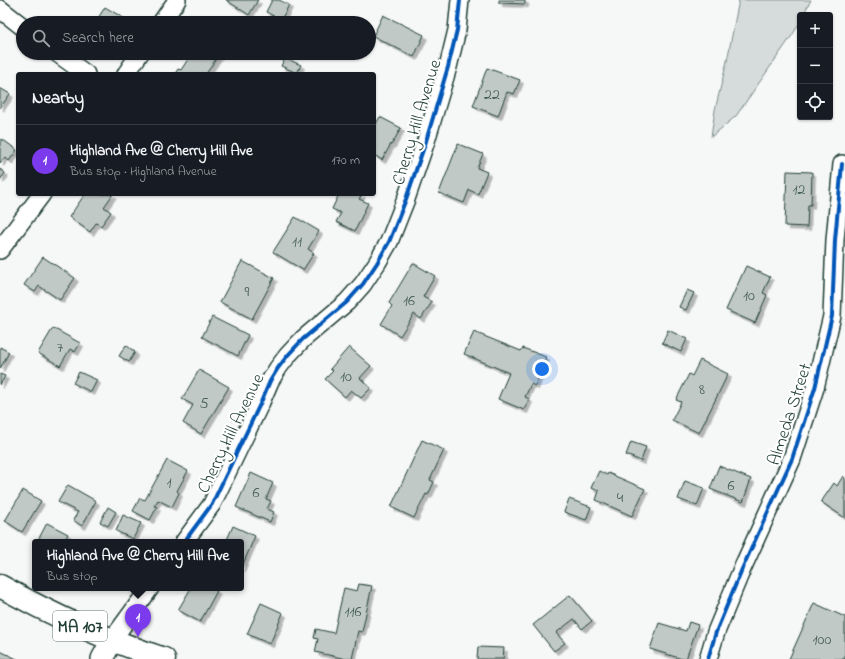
<!DOCTYPE html>
<meta charset="utf-8">
<style>
:root{--surface:#171b24;--page:#242831;--text:#f1f3f6;--muted:#9ea1a6;--line:#363941;--accent:#7c3aed}
body{margin:0;font-family:"Indie Flower",sans-serif;background:var(--page);color:var(--text)}
.controls{position:absolute;right:12px;top:12px;display:grid;overflow:hidden;border-radius:4px;box-shadow:0 1px 3px #0004}
.controls button{width:36px;height:36px;display:grid;place-items:center;padding:0;border:0;border-bottom:1px solid var(--line);background:var(--surface);color:var(--text);font:20px sans-serif}
.you{position:absolute;left:542px;top:369px;width:14px;height:14px;margin:-10px;border:3px solid #fff;border-radius:50%;background:#1a73e8;box-shadow:0 0 0 6px #1a73e833}
.badge{display:grid;place-items:center;width:26px;height:26px;border-radius:50%;background:var(--accent);color:#fff;font-size:13px;font-weight:700}
.pin{position:absolute;translate:-50% -33px;filter:drop-shadow(0 1px 2px #0008)}
.pin::after{content:'';position:absolute;top:21px;width:14px;height:12px;background:inherit;clip-path:polygon(0 0,100% 0,50% 100%)}
.popup{position:absolute;left:32px;top:539px;width:212px;height:52px;box-sizing:border-box;display:grid;place-content:center;border-radius:4px;background:var(--surface);filter:drop-shadow(0 1px 3px #0005);font-size:13px;white-space:nowrap;color:var(--muted)}
.popup b{font-size:15px;color:var(--text)}
.popup::after{content:'';position:absolute;left:50%;top:100%;margin-left:-8px;border:8px solid transparent;border-top-color:var(--surface)}
.list{margin:0;padding:0;list-style:none}
h2{display:flex;justify-content:space-between;align-items:center;height:52px;margin:0;padding:0 16px;font-size:17px}
h2 small{font-size:13px;font-weight:400;color:var(--muted)}
.list li{display:grid;grid-template-columns:26px 1fr auto;gap:12px;align-items:center;box-sizing:border-box;height:72px;padding:0 16px;border-top:1px solid var(--line)}
.list b{display:block;font-size:15px;white-space:nowrap}
.list p{margin:0;font-size:13px;white-space:nowrap;color:var(--muted)}
.list em{font-size:13px;font-style:normal;color:var(--muted)}
.icon{flex:none;width:22px;height:22px;fill:none;stroke:currentColor;stroke-width:2;stroke-linecap:round;stroke-linejoin:round}
.map{position:relative;flex:none;width:845px;height:659px;overflow:hidden}
.search{position:absolute;background:var(--surface);box-shadow:0 1px 3px #0004;left:16px;top:16px;width:360px;height:44px;display:flex;align-items:center;gap:10px;box-sizing:border-box;padding:0 14px;border-radius:22px;color:var(--muted);font-size:15px}
.panel{position:absolute;background:var(--surface);box-shadow:0 1px 3px #0004;left:16px;top:72px;width:360px;height:124px;border-radius:4px}
.map>svg:first-child{display:block}
.green{fill:#d6dcdb;stroke:#7a8c88}
.building{fill:#c0c9c6;stroke:#1f3d34;filter:url(#shadow)}
.lines{fill:none;stroke-linecap:round;stroke-linejoin:round}
.minor-casing{stroke:#1f3d34;stroke-width:20}
.tertiary-casing{stroke:#1f3d34;stroke-width:24}
.primary-casing{stroke:#1f3d34;stroke-width:25}
.minor{stroke:#fff;stroke-width:17}
.tertiary{stroke:#fff;stroke-width:21}
.primary{stroke:#fff;stroke-width:22}
.cycleway-casing{stroke:#fff;stroke-width:6}
.cycleway{stroke:#0057b8;stroke-width:4}
.labels{text-anchor:middle;stroke-width:4;stroke-linejoin:round;paint-order:stroke}
.number-label{font-size:16px;fill:#476058}
.shield{fill:#fff;stroke:#627771;stroke-width:1}
.shield-label{font-size:17px;font-weight:bold;fill:#1f3d34}
.street-label{font-size:18px;fill:#1f3d34;stroke:#fff}
</style>
<div class="map">
<svg width="845" height="659" viewBox="0 0 845 659">
<defs>
<filter id="shadow"><feDropShadow dx="3.5" dy="3.5" stdDeviation="0" flood-color="#0004"/></filter>
</defs>
<rect width="100%" height="100%" fill="#f6f7f7"/>
<filter id="ink" filterUnits="userSpaceOnUse"><feTurbulence type="fractalNoise" baseFrequency=".025" numOctaves="2"/><feDisplacementMap in="SourceGraphic" scale="8" xChannelSelector="R" yChannelSelector="G"/><feConvolveMatrix kernelMatrix="1 2 1 2 8 2 1 2 1" color-interpolation-filters="sRGB"/></filter>
<g filter="url(#ink)">
<!-- green -->
<path class="green" d="M 739,0 L 811,0 L 803,15 L 800,15 L 800,22 L 793,34 L 736,116 L 711,137 L 715,110 L 727,61 Z"/>
<!-- building -->
<path class="building" d="M 226,0 L 258,0 L 249,15 Z
M 272,0 L 279,0 L 289,5 L 281,20 L 266,12 Z
M 499,0 L 525,0 L 525,4 L 499,3 Z
M 105,7 L 132,23 L 95,23 Z
M 383,15 L 424,35 L 414,57 L 373,36 Z
M 192,53 L 220,53 L 206,74 L 175,74 L 178,69 L 181,70 Z
M 285,58 L 301,65 L 297,73 L 281,66 Z
M 487,68 L 520,80 L 514,94 L 507,92 L 498,116 L 473,106 Z
M 0,88 L 10,94 L 0,108 Z
M 380,117 L 401,128 L 392,144 L 391,144 L 382,160 L 374,155 L 374,127 Z
M 2,139 L 17,150 L 9,161 L 5,157 L 0,163 L 0,142 Z
M 458,144 L 483,154 L 477,168 L 487,172 L 478,194 L 469,190 L 464,203 L 439,193 Z
M 0,169 L 5,173 L 0,180 Z
M 787,171 L 812,172 L 811,205 L 808,205 L 807,227 L 785,226 Z
M 85,194 L 113,194 L 104,207 L 111,212 L 101,226 L 96,223 L 90,232 L 69,217 Z
M 339,194 L 362,194 L 359,199 L 368,203 L 355,231 L 336,222 L 341,213 L 332,209 Z
M 295,217 L 319,231 L 308,249 L 314,253 L 303,270 L 273,252 Z
M 43,257 L 75,278 L 60,300 L 39,286 L 35,292 L 24,285 Z
M 242,261 L 274,278 L 252,319 L 220,302 Z
M 413,263 L 435,276 L 423,297 L 432,302 L 421,319 L 414,314 L 400,336 L 381,324 L 392,306 L 389,303 Z
M 746,266 L 770,277 L 763,293 L 767,295 L 755,323 L 726,310 Z
M 687,290 L 694,293 L 686,310 L 679,307 Z
M 212,317 L 248,335 L 238,356 L 202,337 Z
M 53,328 L 80,343 L 75,352 L 70,349 L 60,366 L 38,353 Z
M 668,330 L 687,339 L 681,352 L 662,343 Z
M 474,332 L 521,351 L 523,348 L 546,357 L 535,386 L 531,384 L 525,397 L 529,399 L 524,410 L 498,399 L 509,373 L 464,354 Z
M 126,345 L 135,352 L 129,362 L 119,356 Z
M 0,347 L 9,352 L 0,369 Z
M 349,347 L 371,366 L 360,378 L 371,388 L 361,398 L 351,390 L 345,397 L 325,379 L 333,371 L 330,369 Z
M 700,360 L 728,374 L 699,433 L 672,420 L 681,402 L 676,400 L 689,374 L 692,376 Z
M 199,370 L 229,387 L 201,434 L 183,423 L 193,405 L 182,399 Z
M 79,372 L 97,380 L 91,392 L 73,383 Z
M 0,374 L 5,376 L 0,385 Z
M 422,440 L 444,450 L 430,480 L 434,482 L 428,495 L 426,494 L 414,518 L 391,507 Z
M 631,442 L 646,447 L 641,461 L 626,455 Z
M 167,460 L 188,471 L 177,491 L 179,493 L 172,507 L 158,500 L 154,506 L 157,507 L 150,520 L 133,511 L 140,498 L 145,500 Z
M 719,466 L 751,479 L 743,502 L 710,489 Z
M 599,471 L 607,475 L 608,473 L 645,489 L 632,516 L 596,500 L 599,491 L 591,488 Z
M 251,473 L 273,483 L 266,499 L 271,501 L 267,509 L 274,512 L 270,522 L 236,507 Z
M 843,476 L 845,478 L 845,518 L 821,502 L 834,483 L 837,486 Z
M 685,481 L 704,488 L 697,506 L 678,499 Z
M 68,485 L 96,501 L 82,526 L 73,520 L 78,512 L 58,502 Z
M 23,490 L 41,501 L 22,532 L 5,521 Z
M 569,499 L 591,507 L 586,520 L 564,512 Z
M 108,507 L 116,512 L 108,526 L 100,522 Z
M 123,515 L 141,523 L 133,539 L 116,531 Z
M 47,523 L 68,534 L 64,542 L 37,542 Z
M 233,526 L 255,536 L 241,569 L 241,542 L 226,542 Z
M 359,584 L 372,586 L 362,632 L 358,631 L 352,659 L 346,659 L 315,652 L 318,639 L 314,638 L 316,629 L 334,633 L 344,588 L 357,591 Z
M 191,588 L 212,588 L 217,591 L 200,622 L 178,610 Z
M 570,595 L 592,621 L 582,629 L 574,619 L 556,633 L 565,643 L 554,651 L 533,625 Z
M 261,603 L 283,613 L 270,644 L 247,634 Z
M 814,603 L 845,617 L 845,659 L 789,659 Z
M 689,622 L 698,625 L 686,659 L 682,659 L 650,649 L 659,623 L 686,631 Z
M 478,647 L 504,648 L 503,659 L 477,659 Z
M 0,651 L 17,659 L 0,659 Z"/>
<g class="lines">
<!-- minor casing -->
<g class="minor-casing">
<path id="minor" d="M 0,9 L 23,27
M 161,23 L 177,0
M 57,53 L 86,74
M 126,74 L 140,53
M 0,250 L 42,194
M 184,542 L 212,504 L 261,402 L 270,381 L 278,368 L 288,355 L 303,339 L 347,302 L 363,284 L 377,263 L 389,242 L 406,199 L 426,141 L 448,67 L 457,30 L 460,0
M 112,640 L 150,588
M 708,659 L 716,632 L 742,569 L 792,459 L 815,388 L 832,316 L 835,240 L 842,164"/>
</g>
<!-- tertiary casing -->
<g class="tertiary-casing">
<path id="tertiary" d="M 102,659 L 112,640"/>
</g>
<!-- primary casing -->
<g class="primary-casing">
<path id="primary" d="M 0,586 C 52,615 107,640 164,659"/>
</g>
<!-- minor -->
<use href="#minor" class="minor"/>
<!-- tertiary -->
<use href="#tertiary" class="tertiary"/>
<!-- primary -->
<use href="#primary" class="primary"/>
<!-- cycleway casing -->
<g class="cycleway-casing">
<path id="cycleway" d="M 184,542 L 212,504 L 261,402 L 270,381 L 278,368 L 288,355 L 303,339 L 347,302 L 363,284 L 377,263 L 389,242 L 406,199 L 426,141 L 448,67 L 457,30 L 460,0
M 708,659 L 716,632 L 742,569 L 792,459 L 815,388 L 832,316 L 835,240 L 842,164"/>
</g>
<!-- cycleway -->
<use href="#cycleway" class="cycleway"/>
</g>
</g>
<g class="labels">
<!-- number labels -->
<g class="number-label">
<text x="492" y="99">22</text>
<text x="799" y="194">12</text>
<text x="297" y="246">11</text>
<text x="247" y="296">9</text>
<text x="749" y="300">10</text>
<text x="409" y="305">16</text>
<text x="60" y="352">7</text>
<text x="346" y="381">10</text>
<text x="702" y="394">8</text>
<text x="204" y="408">5</text>
<text x="169" y="487">1</text>
<text x="731" y="490">6</text>
<text x="256" y="497">6</text>
<text x="620" y="502">4</text>
<text x="353" y="616">116</text>
<text x="822" y="644">100</text>
</g>
<!-- shield labels -->
<rect class="shield" x="53" y="611" width="54" height="30" rx="3"/>
<g class="shield-label">
<text x="80" y="632">MA 107</text>
</g>
<!-- street labels -->
<g class="street-label">
<text transform="translate(416 122) rotate(-73)" y="6">Cherry Hill Avenue</text>
<text transform="translate(789 414) rotate(-72)" y="6">Almeda Street</text>
<text transform="translate(230 433) rotate(-64)" y="6">Cherry Hill Avenue</text>
</g>
</g>
</svg>
<div class="controls">
<button>+</button>
<button>−</button>
<button><svg class="icon" aria-label="locate" viewBox="0 0 24 24"><circle cx="12" cy="12" r="6"/><path d="M12 2v4M12 18v4M2 12h4M18 12h4"/></svg></button>
</div>
<div class="you"></div>
<div class="pin badge" style="left:138px;top:637px">1</div>
<div class="popup"><b>Highland Ave @ Cherry Hill Ave</b>Bus stop</div>
<div class="search"><svg class="icon" aria-label="search" viewBox="0 0 24 24"><circle cx="10" cy="10" r="6"/><path d="M15 15l6 6"/></svg>Search here</div>
<section class="panel">
<h2>Nearby<small></small></h2>
<ul class="list">
<li><span class="badge">1</span><div><b>Highland Ave @ Cherry Hill Ave</b><p>Bus stop · Highland Avenue</p></div><em>170 m</em></li>
</ul>
</section>
</div>
